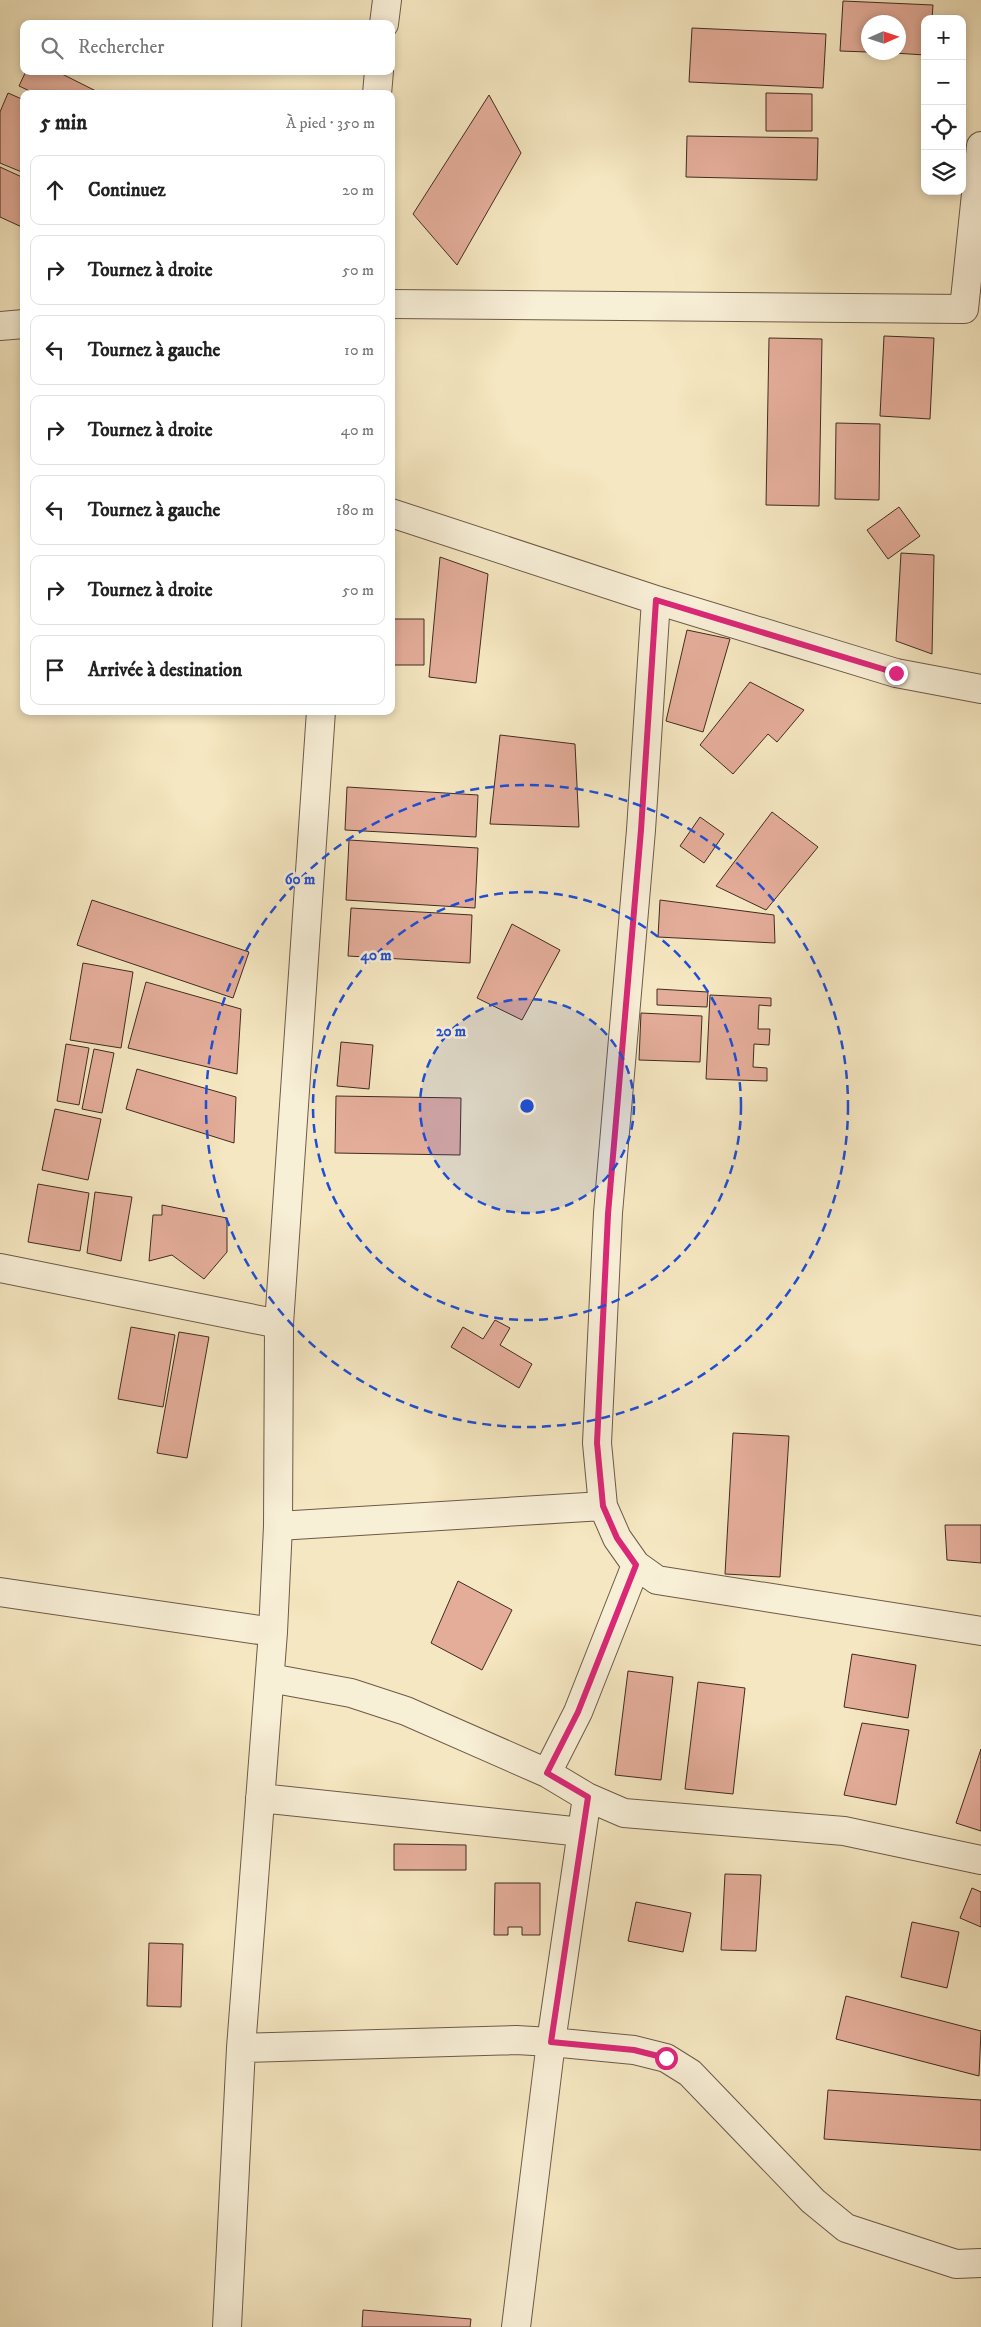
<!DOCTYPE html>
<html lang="fr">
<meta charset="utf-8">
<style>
:root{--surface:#fff;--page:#f6f6f6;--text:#222;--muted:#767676;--line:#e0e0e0}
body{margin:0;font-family:"IM FELL DW Pica",serif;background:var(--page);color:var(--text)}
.controls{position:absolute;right:15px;top:15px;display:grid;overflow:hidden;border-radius:10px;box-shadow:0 2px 8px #0003}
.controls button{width:45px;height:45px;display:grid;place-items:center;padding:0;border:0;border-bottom:1px solid var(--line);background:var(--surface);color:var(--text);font:25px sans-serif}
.compass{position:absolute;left:861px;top:15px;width:45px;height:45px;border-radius:50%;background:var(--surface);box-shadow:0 2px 8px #0003;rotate:87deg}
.stop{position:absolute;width:15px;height:15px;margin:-11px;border:4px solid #db2777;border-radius:50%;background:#fff}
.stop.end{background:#db2777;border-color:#fff;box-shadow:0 1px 5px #0008}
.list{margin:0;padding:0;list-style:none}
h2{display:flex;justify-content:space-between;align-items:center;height:65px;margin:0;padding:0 20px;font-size:21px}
h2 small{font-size:16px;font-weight:400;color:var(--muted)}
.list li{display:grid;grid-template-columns:32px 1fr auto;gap:15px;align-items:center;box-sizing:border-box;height:70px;margin:0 10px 10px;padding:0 10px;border:1px solid var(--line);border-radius:10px}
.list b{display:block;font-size:19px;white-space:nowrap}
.list em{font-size:16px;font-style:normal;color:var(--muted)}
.icon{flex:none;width:28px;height:28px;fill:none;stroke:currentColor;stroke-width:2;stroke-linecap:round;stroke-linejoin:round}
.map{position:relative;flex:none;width:981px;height:2327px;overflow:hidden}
.search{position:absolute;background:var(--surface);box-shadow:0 2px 8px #0003;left:20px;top:20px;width:375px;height:55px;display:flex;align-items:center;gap:12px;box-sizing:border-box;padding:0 18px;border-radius:10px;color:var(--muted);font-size:19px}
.panel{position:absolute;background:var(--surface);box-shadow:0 2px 8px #0003;left:20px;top:90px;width:375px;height:625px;border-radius:10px}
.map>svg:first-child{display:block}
.building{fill:#e4ad9a;stroke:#402b20}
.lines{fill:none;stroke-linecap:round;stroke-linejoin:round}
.minor-casing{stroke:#6d5a48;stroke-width:30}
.minor{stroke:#f8efd7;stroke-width:28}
.route{stroke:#db2777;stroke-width:6}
.ring{fill:none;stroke:#1d4ed8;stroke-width:2.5;stroke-dasharray:9 6}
.centre{fill:#1d4ed8;stroke:#f8efd7;stroke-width:2.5}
.ring-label{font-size:15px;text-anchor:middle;font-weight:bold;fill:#1d4ed8;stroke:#f8efd7;stroke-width:5;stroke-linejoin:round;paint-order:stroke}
</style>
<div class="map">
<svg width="981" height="2327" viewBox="0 0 981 2327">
<rect width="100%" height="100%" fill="#f5e7c1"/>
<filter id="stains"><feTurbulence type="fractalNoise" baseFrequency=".004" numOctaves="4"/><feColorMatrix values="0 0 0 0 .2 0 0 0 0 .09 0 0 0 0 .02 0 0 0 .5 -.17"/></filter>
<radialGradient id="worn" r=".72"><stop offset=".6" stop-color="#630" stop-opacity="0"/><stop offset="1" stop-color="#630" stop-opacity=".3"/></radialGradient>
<!-- building -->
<path class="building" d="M 843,1 L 933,5 L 932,19 L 925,19 L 925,55 L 878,52 L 898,52 L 898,22 L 868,22 L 868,52 L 840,51 Z
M 692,28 L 826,34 L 823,88 L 689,82 Z
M 26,71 L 56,71 L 102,94 L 36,94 L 19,86 Z
M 8,93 L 24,100 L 24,173 L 0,163 L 0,112 Z
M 766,93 L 812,94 L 812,131 L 766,131 Z
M 489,95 L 521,153 L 457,265 L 413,214 Z
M 687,136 L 818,138 L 817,180 L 686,177 Z
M 0,167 L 24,178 L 24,228 L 0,217 Z
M 884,336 L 934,338 L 930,419 L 880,416 Z
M 769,338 L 822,339 L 819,506 L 766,505 Z
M 836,423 L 880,424 L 879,500 L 835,499 Z
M 899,507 L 920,536 L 888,559 L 867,530 Z
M 901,553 L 934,555 L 932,654 L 896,641 Z
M 440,557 L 488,574 L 476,683 L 429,677 Z
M 391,619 L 424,619 L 424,665 L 391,665 Z
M 687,630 L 730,639 L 703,732 L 666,721 Z
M 750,682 L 804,710 L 777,742 L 768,734 L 733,774 L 700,745 Z
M 500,735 L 575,744 L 579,827 L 490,824 Z
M 347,787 L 478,795 L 476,837 L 345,830 Z
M 772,812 L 818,847 L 766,910 L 716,886 Z
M 700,817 L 724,834 L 704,863 L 680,846 Z
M 349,840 L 478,848 L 475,908 L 346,900 Z
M 92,900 L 249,952 L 233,998 L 77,945 Z
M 660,900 L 774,915 L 775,943 L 658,937 Z
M 351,908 L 472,915 L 470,963 L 348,956 Z
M 512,924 L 560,950 L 522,1020 L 477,998 Z
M 83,963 L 133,972 L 121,1048 L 70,1040 Z
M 146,982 L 241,1009 L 237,1074 L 128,1048 Z
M 657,989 L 708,992 L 707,1007 L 657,1005 Z
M 710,995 L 771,998 L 771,1006 L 759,1005 L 758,1029 L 770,1029 L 769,1045 L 754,1044 L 753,1067 L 767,1068 L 767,1081 L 706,1079 Z
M 641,1013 L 702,1016 L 700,1062 L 639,1060 Z
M 341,1042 L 373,1045 L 369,1089 L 337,1086 Z
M 66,1044 L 89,1048 L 79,1105 L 57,1101 Z
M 94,1049 L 114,1053 L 102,1113 L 82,1109 Z
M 137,1069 L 236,1097 L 234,1143 L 126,1109 Z
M 336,1096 L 461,1098 L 460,1155 L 335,1153 Z
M 55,1109 L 101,1119 L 88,1180 L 42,1170 Z
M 38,1184 L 89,1193 L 80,1251 L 28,1242 Z
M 95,1192 L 132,1197 L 121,1261 L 87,1253 Z
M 162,1205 L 227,1218 L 227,1252 L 204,1279 L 172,1255 L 149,1261 L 153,1215 L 162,1215 Z
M 495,1320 L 510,1328 L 500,1345 L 532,1364 L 519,1388 L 451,1347 L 463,1327 L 483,1339 Z
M 131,1327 L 175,1335 L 163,1407 L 118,1399 Z
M 179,1332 L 209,1337 L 187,1458 L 157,1453 Z
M 733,1433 L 789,1436 L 780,1577 L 725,1574 Z
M 945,1525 L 981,1525 L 981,1563 L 947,1560 Z
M 458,1581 L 512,1610 L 482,1670 L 431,1643 Z
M 852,1654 L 916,1665 L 908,1718 L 844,1707 Z
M 628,1671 L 673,1677 L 661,1780 L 615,1775 Z
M 698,1682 L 745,1688 L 733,1794 L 685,1789 Z
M 862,1723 L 909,1730 L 896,1805 L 844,1795 Z
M 981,1749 L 981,1831 L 956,1823 Z
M 394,1844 L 466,1845 L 466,1870 L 394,1870 Z
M 725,1874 L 761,1875 L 756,1951 L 721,1950 Z
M 495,1883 L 540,1883 L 540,1935 L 522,1935 L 522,1927 L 508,1927 L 508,1935 L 494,1935 Z
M 972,1888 L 981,1892 L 981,1927 L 960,1918 Z
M 636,1902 L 691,1913 L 683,1952 L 628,1941 Z
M 912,1922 L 959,1932 L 947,1988 L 901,1977 Z
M 149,1943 L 183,1944 L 181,2007 L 147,2006 Z
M 846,1996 L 981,2031 L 979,2076 L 836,2039 Z
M 828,2090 L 981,2100 L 981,2150 L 824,2139 Z
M 363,2310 L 471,2319 L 470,2327 L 362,2327 Z"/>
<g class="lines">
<!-- minor casing -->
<g class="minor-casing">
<path id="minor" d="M 384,24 L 387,0
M 377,94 L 379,71
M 391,304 L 964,309 L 981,146
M 0,326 L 24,324
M 391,513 L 656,600 L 896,673 L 981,689
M 656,600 L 641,830 L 608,1213 L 597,1443 L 603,1506 L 617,1538 L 636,1565 L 657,1580 L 981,1631
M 0,1268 L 279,1324
M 278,1526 L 603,1506
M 0,1592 L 273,1632
M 270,1678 L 351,1693 L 406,1711 L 547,1773 L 587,1797 L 624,1813 L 844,1831 L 981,1860
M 547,1773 L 578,1712 L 636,1565
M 587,1797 L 551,2042 L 634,2050 L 666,2058 L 690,2073 L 813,2201 L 846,2228 L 956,2264 L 981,2263
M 260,1798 L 582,1832
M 241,2048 L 516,2040 L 551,2042 L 516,2327
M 227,2327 L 241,2048 L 273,1632 L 278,1526 L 279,1324 L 321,711"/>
</g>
<!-- minor -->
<use href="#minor" class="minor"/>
</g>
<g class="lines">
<!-- route -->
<path class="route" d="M 666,2058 L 634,2050 L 551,2042 L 588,1797 L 547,1773 L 578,1712 L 636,1565 L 617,1538 L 603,1506 L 597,1443 L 608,1214 L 641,830 L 656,600 L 896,673"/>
</g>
<!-- distance rings -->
<circle cx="527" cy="1106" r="107" fill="#1d4ed8" fill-opacity=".12"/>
<g class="ring">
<circle cx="527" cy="1106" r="107"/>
<circle cx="527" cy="1106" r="214"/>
<circle cx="527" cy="1106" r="321"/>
</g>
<circle cx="527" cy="1106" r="8" class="centre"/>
<g class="ring-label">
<text x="300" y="884">60 m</text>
<text x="376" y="960">40 m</text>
<text x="451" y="1036">20 m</text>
</g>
<rect width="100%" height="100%" filter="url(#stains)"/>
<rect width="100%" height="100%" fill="url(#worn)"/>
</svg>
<div class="controls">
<button>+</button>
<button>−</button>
<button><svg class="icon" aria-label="locate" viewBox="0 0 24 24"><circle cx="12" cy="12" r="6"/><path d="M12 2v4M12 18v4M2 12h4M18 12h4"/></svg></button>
<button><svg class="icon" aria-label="layers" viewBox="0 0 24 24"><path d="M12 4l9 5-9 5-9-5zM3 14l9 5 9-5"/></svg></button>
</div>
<svg class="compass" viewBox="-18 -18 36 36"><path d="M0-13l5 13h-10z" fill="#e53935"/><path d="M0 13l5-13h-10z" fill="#767676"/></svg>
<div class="stop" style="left:666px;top:2058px"></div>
<div class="stop end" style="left:896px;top:673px"></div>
<div class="search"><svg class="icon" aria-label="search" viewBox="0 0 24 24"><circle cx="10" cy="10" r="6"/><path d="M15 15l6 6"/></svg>Rechercher</div>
<section class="panel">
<h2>5 min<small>À pied · 350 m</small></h2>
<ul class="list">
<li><svg class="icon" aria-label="ahead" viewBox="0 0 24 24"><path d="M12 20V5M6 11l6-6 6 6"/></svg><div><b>Continuez</b></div><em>20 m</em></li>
<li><svg class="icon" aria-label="right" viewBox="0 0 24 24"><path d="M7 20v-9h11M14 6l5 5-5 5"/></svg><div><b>Tournez à droite</b></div><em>50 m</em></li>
<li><svg class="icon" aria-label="left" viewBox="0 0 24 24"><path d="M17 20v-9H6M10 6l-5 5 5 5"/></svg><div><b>Tournez à gauche</b></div><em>10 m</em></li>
<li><svg class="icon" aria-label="right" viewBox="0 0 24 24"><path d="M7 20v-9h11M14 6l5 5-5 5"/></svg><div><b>Tournez à droite</b></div><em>40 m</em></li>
<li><svg class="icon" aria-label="left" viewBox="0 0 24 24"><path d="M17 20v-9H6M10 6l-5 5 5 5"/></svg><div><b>Tournez à gauche</b></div><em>180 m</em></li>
<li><svg class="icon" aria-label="right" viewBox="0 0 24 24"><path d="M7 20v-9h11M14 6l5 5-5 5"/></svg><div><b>Tournez à droite</b></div><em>50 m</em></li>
<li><svg class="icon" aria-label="arrive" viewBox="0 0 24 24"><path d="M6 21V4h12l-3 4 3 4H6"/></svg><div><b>Arrivée à destination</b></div></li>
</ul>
</section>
</div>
